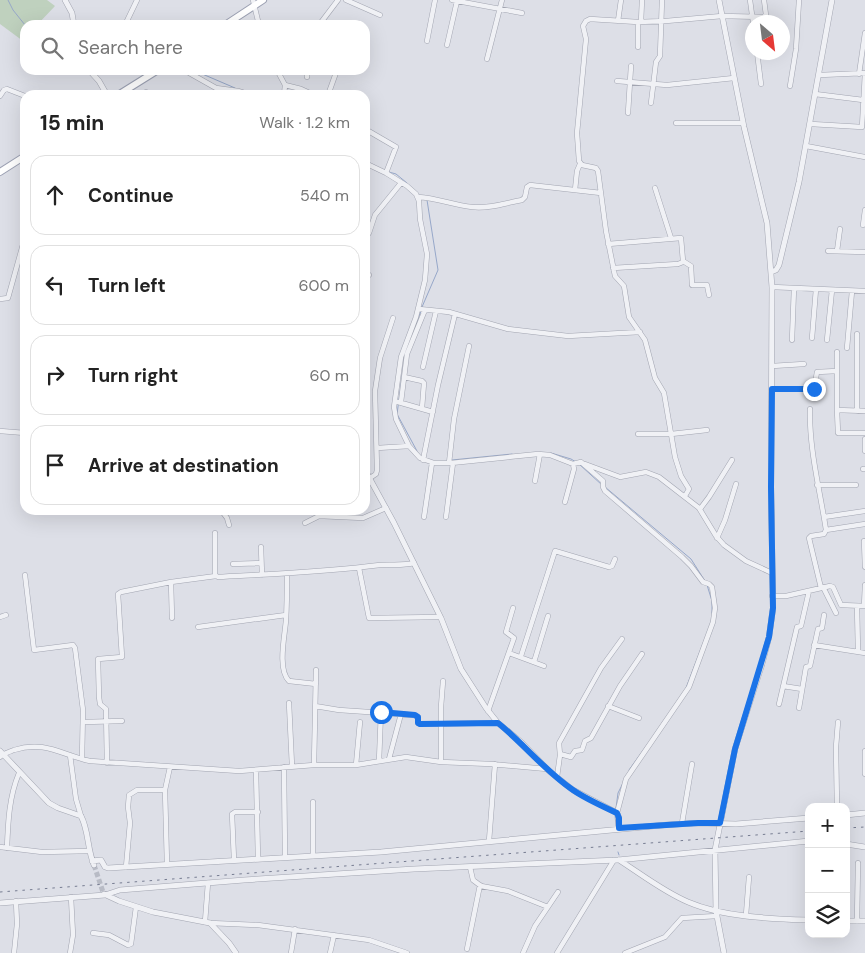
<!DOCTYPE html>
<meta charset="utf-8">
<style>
:root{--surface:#fff;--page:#f2f2f2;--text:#222;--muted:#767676;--line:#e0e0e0}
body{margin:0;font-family:"DM Sans",sans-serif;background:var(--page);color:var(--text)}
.controls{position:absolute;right:15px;bottom:15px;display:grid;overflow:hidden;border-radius:10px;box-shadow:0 5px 20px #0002}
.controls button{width:45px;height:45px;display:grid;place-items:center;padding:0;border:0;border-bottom:1px solid var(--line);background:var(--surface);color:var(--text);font:25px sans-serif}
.compass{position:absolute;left:745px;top:15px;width:45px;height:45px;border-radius:50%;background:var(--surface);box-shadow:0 5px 20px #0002;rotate:152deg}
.stop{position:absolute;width:15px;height:15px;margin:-11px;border:4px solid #1a73e8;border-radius:50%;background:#fff}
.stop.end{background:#1a73e8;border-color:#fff;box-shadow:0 1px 5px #0008}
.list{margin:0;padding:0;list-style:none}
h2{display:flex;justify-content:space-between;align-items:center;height:65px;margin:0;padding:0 20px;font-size:21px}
h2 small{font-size:16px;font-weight:400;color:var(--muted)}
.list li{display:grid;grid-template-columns:32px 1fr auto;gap:15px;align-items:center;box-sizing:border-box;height:80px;margin:0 10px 10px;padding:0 10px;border:1px solid var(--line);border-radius:15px}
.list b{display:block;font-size:19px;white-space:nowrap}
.list em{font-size:16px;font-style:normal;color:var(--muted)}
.icon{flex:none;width:28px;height:28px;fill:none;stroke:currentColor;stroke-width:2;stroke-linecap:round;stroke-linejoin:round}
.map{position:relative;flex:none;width:865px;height:953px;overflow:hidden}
.search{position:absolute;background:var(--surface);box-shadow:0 5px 20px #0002;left:20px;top:20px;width:350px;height:55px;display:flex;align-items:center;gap:12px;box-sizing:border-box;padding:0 18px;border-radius:15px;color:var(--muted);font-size:19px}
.panel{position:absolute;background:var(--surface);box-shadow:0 5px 20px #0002;left:20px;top:90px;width:350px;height:425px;border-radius:15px}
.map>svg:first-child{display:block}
.green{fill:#bfd1be}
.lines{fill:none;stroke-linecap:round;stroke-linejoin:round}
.stream{stroke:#96a7c9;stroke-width:1}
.tertiary-tunnel{stroke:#b8bbc5;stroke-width:5;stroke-dasharray:5 2.5;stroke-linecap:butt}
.minor-casing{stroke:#a2a5b1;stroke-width:5.5}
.tertiary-casing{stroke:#a2a5b1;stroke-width:6}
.primary-casing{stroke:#9ca1b3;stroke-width:8}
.minor{stroke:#f0f1f5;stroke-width:4.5}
.tertiary{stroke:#f0f1f5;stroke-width:5}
.primary{stroke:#fff;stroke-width:6}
.rail{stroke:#767c91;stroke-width:1;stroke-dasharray:2.5 5;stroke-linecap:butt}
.route{stroke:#1a73e8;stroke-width:6}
</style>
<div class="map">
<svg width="865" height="953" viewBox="0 0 865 953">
<rect width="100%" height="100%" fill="#dddfe7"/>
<!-- green -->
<path class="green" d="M 0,0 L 47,0 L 55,6 L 37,25 L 25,25 L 25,39 L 23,41 L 0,24 Z"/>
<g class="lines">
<!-- stream -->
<path class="stream" d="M 8,0 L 13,10 L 25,25
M 193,70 L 235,88
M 389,172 L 396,174 L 407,183
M 422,307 L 438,270 L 427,200
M 409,342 L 421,311
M 405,356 L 397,414 L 417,451
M 551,453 L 571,459 L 576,462
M 452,460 L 512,454
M 579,464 L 602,485
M 605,487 L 691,559 L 705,581
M 707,585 L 712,601 L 712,613
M 686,688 L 706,636
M 629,770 L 647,745
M 616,808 L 618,793 L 623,783
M 615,815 L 616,826
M 618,852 L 619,855"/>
<!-- tertiary-tunnel -->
<path class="tertiary-tunnel" d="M 94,865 L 103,892"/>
<!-- minor casing -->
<g class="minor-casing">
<path id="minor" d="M 253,0 L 259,25
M 346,0 L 380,15
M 452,0 L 522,13
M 750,0 L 753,22
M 618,21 L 621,0
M 641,22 L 642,0
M 125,25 L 137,0
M 319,25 L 338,0
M 357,25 L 358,23
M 427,41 L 435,0
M 447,45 L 457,1
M 638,47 L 638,22
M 757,52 L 761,84
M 487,59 L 502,0
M 184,70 L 216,88 L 238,91 L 251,95
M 277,70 L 285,85 L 284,95
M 859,74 L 865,33
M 820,75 L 865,73
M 307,77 L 307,70
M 617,81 L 667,85 L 734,78
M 285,85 L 301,89 L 314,95
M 790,86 L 796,49 L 799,0
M 146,92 L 154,95
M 815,94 L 863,100
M 328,95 L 337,70
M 0,96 L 4,90 L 7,89 L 25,96
M 651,103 L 656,62 L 660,56 L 662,0
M 628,113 L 631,66
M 676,123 L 743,123
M 811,124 L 862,127 L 865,73
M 365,129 L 396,147 L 386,173
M 806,146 L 865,157
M 365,163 L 386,173 L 407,186 L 416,194 L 419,201 L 420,219 L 427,254 L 425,280 L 416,317 L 401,357 L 394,407 L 396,419 L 409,446 L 420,458 L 434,463 L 451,463 L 538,454 L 550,455 L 573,464 L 581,462 L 603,481 L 603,487 L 605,491 L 682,557 L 691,566 L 703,582 L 709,584 L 712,587 L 715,608 L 713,622 L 689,687 L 626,779 L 617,813
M 655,188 L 671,238
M 575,190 L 577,171 L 580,164
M 418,197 C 437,198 453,205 472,207 C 488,209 506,203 522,200 L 525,197 L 527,187 L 530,185 L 601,193
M 863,225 L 865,210
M 365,237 L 369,233 L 375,215 L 401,183
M 608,244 L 681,238 L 683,261 L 691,266 L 692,285 L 707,285 L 709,295
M 828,251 L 865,252
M 837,251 L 840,229
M 613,268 L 678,264 L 683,262
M 365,275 L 369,275
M 772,287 L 865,291
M 0,299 L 8,298 L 25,237
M 419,309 L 449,312 L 508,329 L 568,336 L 640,332
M 812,338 L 816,289
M 792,340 L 794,288
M 827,340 L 832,290
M 847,348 L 852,291
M 837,352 L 837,410 L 865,411
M 772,366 L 804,364
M 423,367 L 436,311
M 404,377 L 422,381 L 424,383 L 422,408
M 772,389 L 814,389 L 817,372 L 837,371
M 398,402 L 433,412
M 401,402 L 407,354 L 425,310
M 810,409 C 809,450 820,490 826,530 L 824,534 L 811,536 L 809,538 L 821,588
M 837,410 L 838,433 L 865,433
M 857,411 L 857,334
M 0,431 L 25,433
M 638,434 L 671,434 L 707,430
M 377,448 L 409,446
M 865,451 L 865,439
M 423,460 L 438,385 L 455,314
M 449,463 L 454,419 L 469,346
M 585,464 L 620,477 L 646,472 L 659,477 L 699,508 L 716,536 L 724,545 L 746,561 L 772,573
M 863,469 L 865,469
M 370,478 L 376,474 L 377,470 L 375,391 L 380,358 L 393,318
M 535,481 L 540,454
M 817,485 L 856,485
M 685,496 L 689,489 L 681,476 L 675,457 L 664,393 L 655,378 L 645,340 L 629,317 L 624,286 L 615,276 L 606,231 L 598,171 L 596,168 L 582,165 L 579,161 L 577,133 L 586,39 L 583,26 L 586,21 L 590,19 L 638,22 L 666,21 L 722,16 L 763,17 L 766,15 L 764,0
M 565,502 L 574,469 L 573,464
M 700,509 L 709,497 L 732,460
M 221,510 L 227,518 L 229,525
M 424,517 L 432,463
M 446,517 L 453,463
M 824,517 L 865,511
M 305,523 L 319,516 L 363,518 L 386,508
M 826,530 L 865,524
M 215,533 L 215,575 L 218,577 C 272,574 326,572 380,565 C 391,564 402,566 414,563
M 717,538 L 725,520 L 736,484
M 864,541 L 865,567
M 261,547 L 262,575
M 233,564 L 261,563
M 359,568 L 369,618 L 440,617
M 287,573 C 287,588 287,604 286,620 C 285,635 277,669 289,681 L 316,684
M 25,575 L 34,650 L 73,645 L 75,648 L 83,710 L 82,759
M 171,582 L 172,618
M 823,587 L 836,613
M 772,596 L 786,596 L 830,586 L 833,587 L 841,605 L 865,606
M 857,606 L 858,651
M 864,606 L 865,585
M 0,617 L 6,615
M 198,627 L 286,615
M 814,645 L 865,653
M 509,653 L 544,666
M 521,656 L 555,551 L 609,567 L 612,566 L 615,559
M 534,662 L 548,616
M 783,686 L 802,689
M 289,703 L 292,766
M 779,704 L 797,627 L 801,626 L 809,591
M 315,706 L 339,710 L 413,715 L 418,717 L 418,723 L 420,724 L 498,723
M 608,706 L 639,718
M 799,708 L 806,667 L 810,666 L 818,629 L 822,628 L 824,615
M 488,711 L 514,638 L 506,632 L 513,608
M 84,722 L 122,721
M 865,751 L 865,774
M 560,754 L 571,757 L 575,751 L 582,750 L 585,741 L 591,738 L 620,686 L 642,654
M 70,755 L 76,799 L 81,816
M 0,757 C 4,753 9,752 14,750 C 45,740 62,755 90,761 L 239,771 L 314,765 L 356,765 L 406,757 L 441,762 L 491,764 L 547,769
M 389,759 L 401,714
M 379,761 L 381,712
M 441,762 L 441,707 L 443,681
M 107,763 L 106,709 L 100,704 L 99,697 L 98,659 L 122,657 L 118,594 L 121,592 L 171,582 L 216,576
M 314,765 L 316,670
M 356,765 L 360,722
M 284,767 L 285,857
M 256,770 L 258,859
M 557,777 L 560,755 L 559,743 L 601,668 L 622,639
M 837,807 L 836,747 L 838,722
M 682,823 L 692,764
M 489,841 L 495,764
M 0,847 L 42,852 L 89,851
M 7,848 C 8,822 9,797 19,773
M 313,856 L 313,802
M 234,860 L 232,814 L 235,812 L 258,812
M 167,864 L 165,790 L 170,767
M 126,867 L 130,823 L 128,807 L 129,795 L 137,790 L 165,790
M 470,867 L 473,880 L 481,886 L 508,891 L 548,907
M 746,915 L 749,877
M 857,921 L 858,863
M 205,922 L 208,883
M 210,923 L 258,925 L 369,940 L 407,953
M 93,933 L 109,935 L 128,945 L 131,944 L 136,907
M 467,949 L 480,885
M 14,953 L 17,924 L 16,901
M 70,953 L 73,935 L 71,897
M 291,953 L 295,929
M 330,953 L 334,935
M 523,953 L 535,926 L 558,892
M 557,953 L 614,860
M 625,953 L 665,937 L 682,918 L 717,916"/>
</g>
<!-- tertiary casing -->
<g class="tertiary-casing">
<path id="tertiary" d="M 65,0 L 72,13 L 74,25
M 719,0 L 744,127 L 767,223 L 772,287 L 771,487 L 773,608 L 769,637 L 762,664 L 735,749 L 715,850 L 716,911 L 724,953
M 89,70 L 99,81 L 107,95
M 771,272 L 776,270 L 779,265 L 799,182 L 832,0
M 365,470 L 394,523 L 441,618 L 461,669 L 486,708 L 498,723 L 521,742 L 549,771 L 573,790 L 617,813 L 619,818 L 619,828
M 0,751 L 49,803 L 58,808 L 81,816 C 89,831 87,849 94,865
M 846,815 L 865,813
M 846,844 L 865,847
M 619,860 C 641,874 664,892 688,902 C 723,917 771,919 809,920
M 92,861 L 101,860 L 105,867 L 108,868 L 381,852 L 664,825 L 698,823 L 736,824 L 809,818
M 104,894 L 119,901 L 153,912 L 210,923 L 229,943 L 236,953
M 0,903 L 105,895 L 120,890 L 244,880 L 414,869 L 618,860 L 809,841
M 846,921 L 865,921"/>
</g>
<!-- primary casing -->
<g class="primary-casing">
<path id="primary" d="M 225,25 L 263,0
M 118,95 L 158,70
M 0,172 L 25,156"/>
</g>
<!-- minor -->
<use href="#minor" class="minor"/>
<!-- tertiary -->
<use href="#tertiary" class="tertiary"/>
<!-- primary -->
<use href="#primary" class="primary"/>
<!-- rail -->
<path class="rail" d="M 846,828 L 865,827
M 0,892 L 809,831"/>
</g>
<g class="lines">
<!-- route -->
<path class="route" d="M 381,712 L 415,715 L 418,717 L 418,723 L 420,724 L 498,723 C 524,744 545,771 573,790 C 586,799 602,806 617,813 L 619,818 L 619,828 L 698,823 L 720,823 L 735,749 L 769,637 L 773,608 L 771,487 L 772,389 L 814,389"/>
</g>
</svg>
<div class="controls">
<button>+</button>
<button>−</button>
<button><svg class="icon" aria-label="layers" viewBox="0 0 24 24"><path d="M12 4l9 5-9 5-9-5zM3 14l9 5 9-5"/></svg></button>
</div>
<svg class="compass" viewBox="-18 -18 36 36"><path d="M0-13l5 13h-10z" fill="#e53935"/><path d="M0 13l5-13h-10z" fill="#767676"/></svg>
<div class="stop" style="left:381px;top:712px"></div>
<div class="stop end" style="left:814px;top:389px"></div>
<div class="search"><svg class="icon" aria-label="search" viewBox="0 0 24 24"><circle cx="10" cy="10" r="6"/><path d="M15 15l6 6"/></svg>Search here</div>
<section class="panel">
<h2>15 min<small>Walk · 1.2 km</small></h2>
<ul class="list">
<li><svg class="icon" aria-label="ahead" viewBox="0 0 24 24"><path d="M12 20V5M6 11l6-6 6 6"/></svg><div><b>Continue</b></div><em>540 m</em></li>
<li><svg class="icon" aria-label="left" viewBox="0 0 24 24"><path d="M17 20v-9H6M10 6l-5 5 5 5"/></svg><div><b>Turn left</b></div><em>600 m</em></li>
<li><svg class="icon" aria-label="right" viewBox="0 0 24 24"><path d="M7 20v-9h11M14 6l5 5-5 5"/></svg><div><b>Turn right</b></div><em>60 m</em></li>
<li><svg class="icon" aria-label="arrive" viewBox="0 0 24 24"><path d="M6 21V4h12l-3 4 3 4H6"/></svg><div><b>Arrive at destination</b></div></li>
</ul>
</section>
</div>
